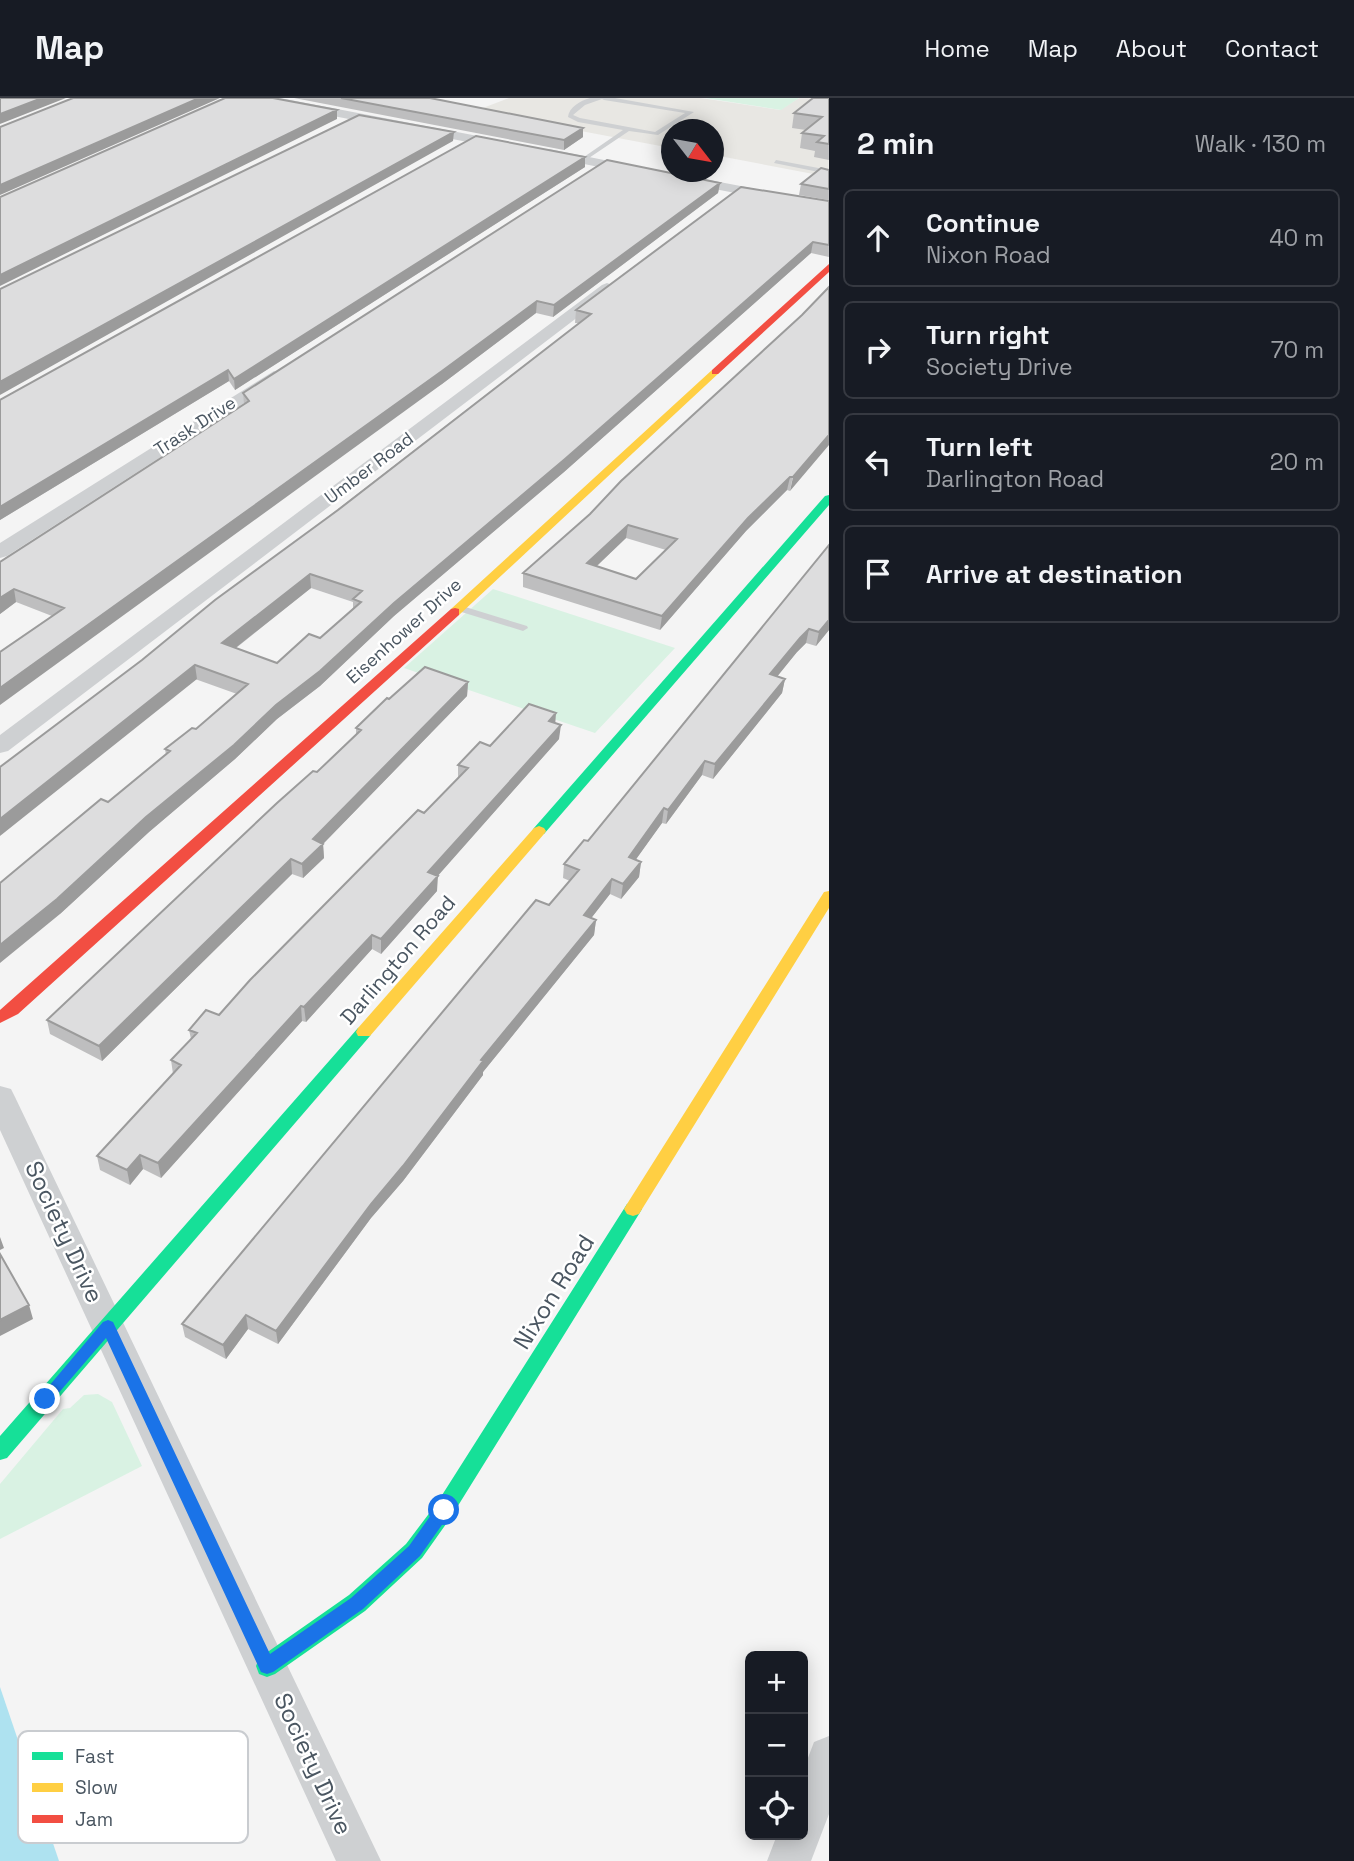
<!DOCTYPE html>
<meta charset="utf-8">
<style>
:root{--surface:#171b24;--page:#242831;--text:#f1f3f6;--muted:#9ea1a6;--line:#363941}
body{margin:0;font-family:"Space Grotesk",sans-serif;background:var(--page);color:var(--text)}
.controls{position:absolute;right:21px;bottom:21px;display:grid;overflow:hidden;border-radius:10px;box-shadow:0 4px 18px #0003}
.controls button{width:63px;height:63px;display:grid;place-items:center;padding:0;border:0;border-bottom:2px solid var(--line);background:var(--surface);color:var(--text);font:35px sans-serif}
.compass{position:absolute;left:661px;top:21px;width:63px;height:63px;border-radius:50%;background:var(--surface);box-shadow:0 4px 18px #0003;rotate:121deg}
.stop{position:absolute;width:21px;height:21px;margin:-16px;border:5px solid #1a73e8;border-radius:50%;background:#fff}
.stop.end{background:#1a73e8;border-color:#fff;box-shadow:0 2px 7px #0008}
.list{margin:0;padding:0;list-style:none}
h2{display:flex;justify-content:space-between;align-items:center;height:91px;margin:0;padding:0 28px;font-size:30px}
h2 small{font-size:23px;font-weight:400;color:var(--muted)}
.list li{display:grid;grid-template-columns:46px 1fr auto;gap:21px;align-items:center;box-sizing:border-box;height:98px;margin:0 14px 14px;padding:0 14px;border:2px solid var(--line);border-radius:10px}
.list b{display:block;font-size:26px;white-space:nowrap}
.list p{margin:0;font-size:23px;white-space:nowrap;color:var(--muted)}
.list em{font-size:23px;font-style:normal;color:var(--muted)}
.icon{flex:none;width:38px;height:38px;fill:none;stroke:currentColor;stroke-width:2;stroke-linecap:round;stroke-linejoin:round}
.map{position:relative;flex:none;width:829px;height:1763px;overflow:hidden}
header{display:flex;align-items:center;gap:42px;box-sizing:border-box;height:98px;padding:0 35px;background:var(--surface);border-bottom:2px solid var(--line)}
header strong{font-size:33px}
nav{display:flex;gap:38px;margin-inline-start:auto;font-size:24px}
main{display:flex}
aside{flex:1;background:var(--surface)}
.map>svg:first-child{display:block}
.commercial{fill:#e8e7e3}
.green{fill:#d9f2e3}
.water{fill:#aee2f0}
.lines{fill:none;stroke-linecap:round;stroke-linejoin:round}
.lane{fill:#ced0d2;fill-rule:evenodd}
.street{fill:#ced0d2;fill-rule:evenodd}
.fast{fill:#16e098;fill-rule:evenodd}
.slow{fill:#ffcf43;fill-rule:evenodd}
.jam{fill:#f24e42;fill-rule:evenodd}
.wall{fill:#bebebf;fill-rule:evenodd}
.shaded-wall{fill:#9b9b9b}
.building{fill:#ddddde;stroke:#9b9b9b;stroke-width:2;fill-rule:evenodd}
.route{fill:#1a73e8}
.labels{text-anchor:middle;stroke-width:5;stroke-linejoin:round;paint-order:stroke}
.far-street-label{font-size:18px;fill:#4a5661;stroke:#fff}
.street-label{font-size:21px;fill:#4a5661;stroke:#fff}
.near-street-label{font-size:24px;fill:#4a5661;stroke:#fff}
.key{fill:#fff;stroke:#c9ccd0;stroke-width:2}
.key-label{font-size:19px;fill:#4a5661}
</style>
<header>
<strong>Map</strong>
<nav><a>Home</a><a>Map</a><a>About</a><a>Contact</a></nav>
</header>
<main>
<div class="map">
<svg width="829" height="1763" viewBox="0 0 829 1763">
<rect width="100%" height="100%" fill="#f4f4f4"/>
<!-- commercial -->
<path class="commercial" d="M 509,0 L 701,0 L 780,12 L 799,0 L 829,0 L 829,79 L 714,57 L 713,32 L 671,32 L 671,50 L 475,13 Z"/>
<!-- green -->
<path class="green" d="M 705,0 L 799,0 L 781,12 Z
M 493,491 L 675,550 L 595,635 L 404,570 Z
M 98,1296 L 112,1304 L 142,1368 L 0,1441 L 0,1386 L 63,1311 L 70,1310 L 84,1297 Z"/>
<!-- water -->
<path class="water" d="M 0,1589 L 59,1763 L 0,1763 Z"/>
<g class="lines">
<!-- lane -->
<path class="lane" d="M 590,0 L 615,0 L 694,14 L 658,37 L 629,33 L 583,64 L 581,61 L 623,32 L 578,24 L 568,19 C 569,9 580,3 590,0 ZM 602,1 L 604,2 L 685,15 L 655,34 L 580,20 L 573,17 L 585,7 Z
M 776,62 L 829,72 L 829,76 L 774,65 Z
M 459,507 L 527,528 L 528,530 L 523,533 L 455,512 L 455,508 Z"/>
<!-- street -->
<path class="street" d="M 255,0 L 280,0 L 509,44 L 515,48 L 509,52 L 261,4 Z
M 549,51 L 639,69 L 646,73 L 639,77 L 544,58 L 544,52 Z
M 683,77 L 829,105 L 829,113 L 678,84 L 676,81 Z
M 607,185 L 612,187 L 615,190 L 612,193 L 8,653 L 0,655 L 0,637 L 602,187 Z
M 274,273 L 283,278 L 280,282 L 7,458 L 0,460 L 0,445 Z
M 0,988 L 11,991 L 15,999 L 381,1763 L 336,1763 L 0,1032 Z
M 829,1638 L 829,1716 L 811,1763 L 767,1763 L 777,1737 L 803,1737 L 803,1673 L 814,1644 Z"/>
<!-- fast -->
<path class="fast" d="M 829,397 L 829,407 L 544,736 L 534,736 L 532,733 L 534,730 L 825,398 Z
M 364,928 L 370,930 L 372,934 L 370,938 L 7,1360 L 0,1362 L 0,1338 L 358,930 Z
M 633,1104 L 639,1106 L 642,1111 L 639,1116 L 451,1419 L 422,1460 L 365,1513 L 275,1576 L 267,1579 L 259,1576 L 256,1568 L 259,1560 L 349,1497 L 406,1446 L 437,1405 L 627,1106 Z"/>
<!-- slow -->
<path class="slow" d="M 712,272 L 720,274 L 459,517 L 451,517 L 451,511 Z
M 539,728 L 544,730 L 546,733 L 544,736 L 370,938 L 358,938 L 356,934 L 358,930 L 534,730 Z
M 829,793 L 829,810 L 639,1116 L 633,1118 L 627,1116 L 624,1111 L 627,1106 L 824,794 Z"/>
<!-- jam -->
<path class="jam" d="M 829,166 L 829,174 L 718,276 L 712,276 L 712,272 Z
M 455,510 L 459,511 L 459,517 L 18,916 L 0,925 L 0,912 L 451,511 Z"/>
</g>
<!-- wall -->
<path class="wall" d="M 294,0 L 430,0 L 583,30 L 583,39 L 564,52 Z
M 829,0 L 829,62 L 814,59 L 815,53 L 800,50 L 802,35 L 806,32 L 792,30 L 794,15 Z
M 585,59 L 585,69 L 235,292 L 229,283 L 0,422 L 0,302 Z
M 829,72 L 829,102 L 799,97 L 801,86 Z
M 720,85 L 718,95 L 553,219 L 536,215 L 442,286 L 52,518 L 16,504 L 0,516 L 0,464 L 244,306 L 243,295 Z
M 829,103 L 829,159 L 811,155 L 564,374 L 394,518 L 320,588 L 277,621 L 235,661 L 149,734 L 60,816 L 108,704 L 166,657 L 165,651 L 196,631 L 237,596 L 142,562 L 579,225 L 575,225 L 576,212 ZM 311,490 L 353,504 L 353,512 L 320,540 L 277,565 L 236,550 Z
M 829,189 L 790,393 L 787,392 L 746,433 L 660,532 L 523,489 L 523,475 L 590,416 L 802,217 ZM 626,440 L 666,452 L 636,481 L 597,468 Z
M 829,447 L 829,532 L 816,548 L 806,545 L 797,554 L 777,578 L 785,581 L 782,595 L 713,681 L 702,677 L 666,726 L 662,725 L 635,762 L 641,764 L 639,779 L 621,801 L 610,796 L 591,820 L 596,822 L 594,837 L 483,974 L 483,977 L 403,1083 L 371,1120 L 278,1246 L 248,1231 L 226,1261 L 185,1239 L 182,1226 L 570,783 L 563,780 L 564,766 L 588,743 Z
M 468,584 L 467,598 L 323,746 L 324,760 L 303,780 L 292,776 L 102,963 L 50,936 L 47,922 L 317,674 L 356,637 L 356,630 L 389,601 Z
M 555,625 L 559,641 L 437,778 L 437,793 L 381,856 L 372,851 L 306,924 L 302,923 L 161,1080 L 143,1071 L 130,1087 L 100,1072 L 97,1058 L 173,976 L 171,962 L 191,941 L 189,932 L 219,917 L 458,681 L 458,667 L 490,648 Z"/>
<!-- shaded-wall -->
<path class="shaded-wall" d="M 42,0 L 66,0 L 0,26 L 0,16 Z
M 199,0 L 220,0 L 0,97 L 0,87 Z
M 337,12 L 337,21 L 0,188 L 0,177 Z
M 583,30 L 583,39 L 564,52 L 564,42 Z
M 454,34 L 453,43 L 0,297 L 0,284 Z
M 585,59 L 585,69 L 235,292 L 234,281 Z
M 720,85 L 718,95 L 553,219 L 554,207 Z
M 813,144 L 811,155 L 564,374 L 394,518 L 320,588 L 277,621 L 235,661 L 149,734 L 60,816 L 0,865 L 0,847 L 146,719 L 394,505 Z
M 537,203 L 536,215 L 442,286 L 0,607 L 0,590 Z
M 228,272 L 229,283 L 0,422 L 0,409 Z
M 829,337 L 829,347 L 790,393 L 793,379 Z
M 790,379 L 787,392 L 746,433 L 660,532 L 662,518 L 748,420 Z
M 628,427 L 626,440 L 585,479 L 587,465 Z
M 310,476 L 311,490 L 224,559 L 222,545 Z
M 14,491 L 16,504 L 0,516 L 0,500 Z
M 829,522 L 829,532 L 816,548 L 819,534 Z
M 809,531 L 806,545 L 797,554 L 768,590 L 770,576 L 800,540 Z
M 195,567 L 197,581 L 0,738 L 0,721 Z
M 785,581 L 782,595 L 713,681 L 715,666 Z
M 468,584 L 467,598 L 323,746 L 324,760 L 303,780 L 302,766 L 313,741 Z
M 556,615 L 555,629 L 549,623 Z
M 561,627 L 559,641 L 428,789 L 428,774 Z
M 705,663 L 702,677 L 666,726 L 668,712 Z
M 664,710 L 662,725 L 627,774 L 629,759 Z
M 291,761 L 292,776 L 102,963 L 99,948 Z
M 641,764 L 639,779 L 621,801 L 623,786 Z
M 438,778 L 437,793 L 381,856 L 381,841 Z
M 612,781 L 610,796 L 582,832 L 584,817 Z
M 596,822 L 594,837 L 483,974 L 483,977 L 403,1083 L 371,1120 L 278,1246 L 276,1233 L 371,1106 L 481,962 Z
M 372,837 L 372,851 L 306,924 L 304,909 Z
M 301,908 L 302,923 L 161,1080 L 158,1065 Z
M 140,1057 L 143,1071 L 130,1087 L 127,1072 Z
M 0,1139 L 4,1150 L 0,1152 Z
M 29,1207 L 33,1221 L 0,1238 L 0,1222 Z
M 246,1217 L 248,1231 L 226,1261 L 223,1247 Z"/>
<!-- building -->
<path class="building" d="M 0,0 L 42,0 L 0,16 Z
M 73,0 L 199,0 L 0,87 L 0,29 Z
M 225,0 L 273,0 L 337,12 L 0,177 L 0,99 Z
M 341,0 L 430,0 L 583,30 L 564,42 Z
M 813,0 L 829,0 L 829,46 L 817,44 L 824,38 L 802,35 L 822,19 L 794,15 Z
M 359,17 L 454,34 L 0,284 L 0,191 Z
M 476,38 L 585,59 L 234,281 L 228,272 L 0,409 L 0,302 Z
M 607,62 L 720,85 L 554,207 L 537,203 L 442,273 L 0,590 L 0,554 L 64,510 L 14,491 L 0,500 L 0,464 L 249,303 L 243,295 Z
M 821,70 L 829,72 L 829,91 L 801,86 Z
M 741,89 L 829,103 L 829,147 L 813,144 L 565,361 L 394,505 L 320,573 L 276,607 L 234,647 L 146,719 L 57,801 L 0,847 L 0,785 L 101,701 L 108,704 L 170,653 L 165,651 L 192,630 L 196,631 L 248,586 L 195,567 L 0,721 L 0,669 L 142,562 L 215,502 L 338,412 L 591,216 L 576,212 ZM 310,476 L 362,493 L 353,501 L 361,504 L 320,540 L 309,536 L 277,565 L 222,545 Z
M 829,189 L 829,337 L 793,379 L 790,379 L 748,420 L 662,518 L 523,475 L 590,416 L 621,383 L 802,217 ZM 628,427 L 677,441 L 636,481 L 587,465 Z
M 829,447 L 829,522 L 819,534 L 809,531 L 800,540 L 770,576 L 785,581 L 715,666 L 705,663 L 668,712 L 664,710 L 629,759 L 641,764 L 623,786 L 612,781 L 584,817 L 596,822 L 481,962 L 483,963 L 403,1068 L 371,1106 L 276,1233 L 246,1217 L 223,1247 L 182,1226 L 536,802 L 549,807 L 579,772 L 564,766 L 584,742 L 588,743 Z
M 425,569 L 468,584 L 313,741 L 323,746 L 302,766 L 291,761 L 99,948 L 47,922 L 277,705 L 313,673 L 317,674 L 361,632 L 356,630 L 387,600 L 389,601 Z
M 529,606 L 556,615 L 549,623 L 561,627 L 428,774 L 438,778 L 381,841 L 372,837 L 304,909 L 301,908 L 158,1065 L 140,1057 L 127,1072 L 97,1058 L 181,967 L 171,962 L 197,935 L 189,932 L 206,912 L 219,917 L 250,882 L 418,712 L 424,715 L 468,670 L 458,667 L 480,644 L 490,648 Z
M 0,1156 L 29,1207 L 0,1222 Z"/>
<!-- route -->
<path class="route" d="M 108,1222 L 113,1224 L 270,1556 L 351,1500 L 409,1448 L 438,1407 L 444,1404 L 449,1407 L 451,1412 L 449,1417 L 420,1458 L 363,1511 L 273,1574 L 267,1576 L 261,1574 L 106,1240 L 50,1305 L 45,1307 L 38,1301 L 103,1224 Z"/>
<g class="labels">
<!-- far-street labels -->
<g class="far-street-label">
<text transform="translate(195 328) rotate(-33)" y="6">Trask Drive</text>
<text transform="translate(369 370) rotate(-37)" y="6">Umber Road</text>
<text transform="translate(404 533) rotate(-42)" y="6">Eisenhower Drive</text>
</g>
<!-- street labels -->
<g class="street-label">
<text transform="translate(398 862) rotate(-49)" y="7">Darlington Road</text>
</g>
<!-- near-street labels -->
<g class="near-street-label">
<text transform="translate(64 1134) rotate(65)" y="8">Society Drive</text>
<text transform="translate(554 1194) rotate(-58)" y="8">Nixon Road</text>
<text transform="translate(313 1666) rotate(65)" y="8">Society Drive</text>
</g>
</g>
<!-- legend -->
<rect x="18" y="1633" width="230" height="112" rx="10" class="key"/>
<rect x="32" y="1654" width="31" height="8" fill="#16e098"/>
<rect x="32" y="1685" width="31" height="9" fill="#ffcf43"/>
<rect x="32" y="1717" width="31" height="8" fill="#f24e42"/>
<g class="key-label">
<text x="75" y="1665">Fast</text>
<text x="75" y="1696">Slow</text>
<text x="75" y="1728">Jam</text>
</g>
</svg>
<div class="controls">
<button>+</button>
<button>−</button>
<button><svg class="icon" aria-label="locate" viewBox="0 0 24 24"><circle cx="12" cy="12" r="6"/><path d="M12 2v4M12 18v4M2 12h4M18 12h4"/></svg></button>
</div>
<svg class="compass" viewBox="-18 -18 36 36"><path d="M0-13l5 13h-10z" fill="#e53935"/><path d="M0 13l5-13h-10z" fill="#9ea1a6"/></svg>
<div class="stop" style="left:444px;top:1412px"></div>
<div class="stop end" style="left:45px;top:1301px"></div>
</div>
<aside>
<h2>2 min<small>Walk · 130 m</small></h2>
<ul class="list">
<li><svg class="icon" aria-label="ahead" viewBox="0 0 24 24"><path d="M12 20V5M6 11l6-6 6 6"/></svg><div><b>Continue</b><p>Nixon Road</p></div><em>40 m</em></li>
<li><svg class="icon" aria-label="right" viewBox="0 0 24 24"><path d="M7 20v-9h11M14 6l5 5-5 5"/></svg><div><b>Turn right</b><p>Society Drive</p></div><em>70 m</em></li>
<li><svg class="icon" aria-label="left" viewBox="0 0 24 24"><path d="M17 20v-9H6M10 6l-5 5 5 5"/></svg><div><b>Turn left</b><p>Darlington Road</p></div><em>20 m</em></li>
<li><svg class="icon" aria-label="arrive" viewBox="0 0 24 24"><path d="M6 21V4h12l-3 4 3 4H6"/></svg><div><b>Arrive at destination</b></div></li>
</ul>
</aside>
</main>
